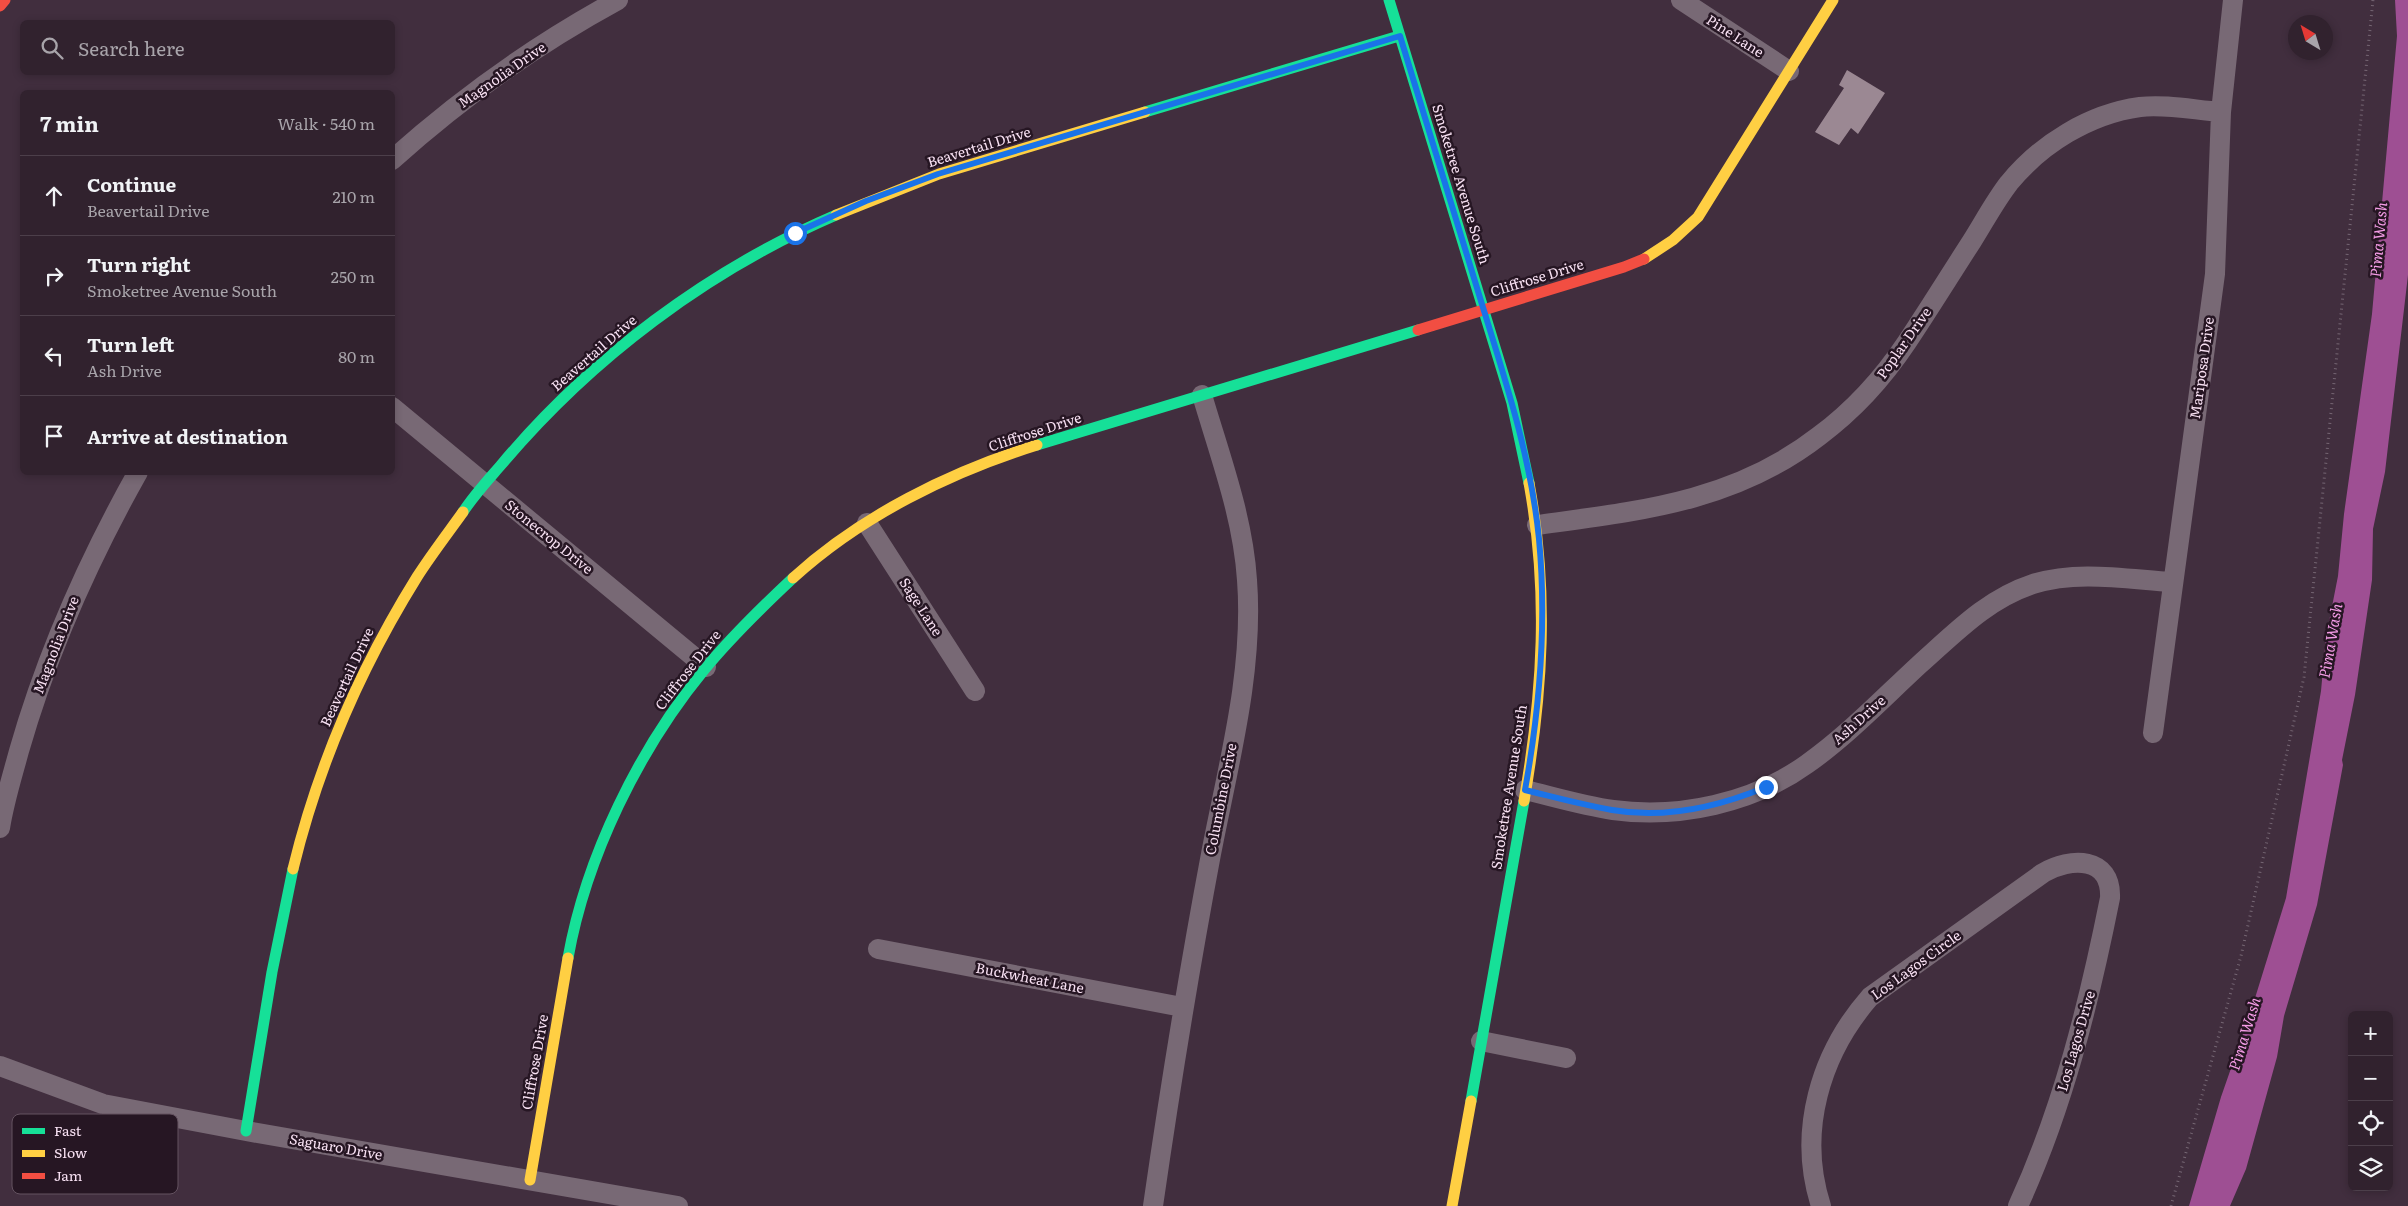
<!DOCTYPE html>
<meta charset="utf-8">
<style>
:root{--surface:#31222e;--page:#392a36;--text:#f1f3f6;--muted:#a8a4aa;--line:#4c3f4a}
body{margin:0;font-family:Literata,serif;background:var(--page);color:var(--text)}
.controls{position:absolute;right:15px;bottom:15px;display:grid;overflow:hidden;border-radius:8px;box-shadow:0 2px 8px #0003}
.controls button{width:45px;height:45px;display:grid;place-items:center;padding:0;border:0;border-bottom:1px solid var(--line);background:var(--surface);color:var(--text);font:25px sans-serif}
.compass{position:absolute;left:2288px;top:15px;width:45px;height:45px;border-radius:50%;background:var(--surface);box-shadow:0 2px 8px #0003;rotate:322deg}
.stop{position:absolute;width:15px;height:15px;margin:-11px;border:4px solid #1a73e8;border-radius:50%;background:#fff}
.stop.end{background:#1a73e8;border-color:#fff;box-shadow:0 1px 5px #0008}
.list{margin:0;padding:0;list-style:none}
h2{display:flex;justify-content:space-between;align-items:center;height:65px;margin:0;padding:0 20px;font-size:21px}
h2 small{font-size:16px;font-weight:400;color:var(--muted)}
.list li{display:grid;grid-template-columns:32px 1fr auto;gap:15px;align-items:center;box-sizing:border-box;height:80px;padding:0 20px;border-top:1px solid var(--line)}
.list b{display:block;font-size:19px;white-space:nowrap}
.list p{margin:0;font-size:16px;white-space:nowrap;color:var(--muted)}
.list em{font-size:16px;font-style:normal;color:var(--muted)}
.icon{flex:none;width:28px;height:28px;fill:none;stroke:currentColor;stroke-width:2;stroke-linecap:round;stroke-linejoin:round}
.map{position:relative;flex:none;width:2408px;height:1206px;overflow:hidden}
.search{position:absolute;background:var(--surface);box-shadow:0 2px 8px #0003;left:20px;top:20px;width:375px;height:55px;display:flex;align-items:center;gap:12px;box-sizing:border-box;padding:0 18px;border-radius:8px;color:var(--muted);font-size:19px}
.panel{position:absolute;background:var(--surface);box-shadow:0 2px 8px #0003;left:20px;top:90px;width:375px;height:385px;border-radius:8px}
.map>svg:first-child{display:block}
.water{fill:#9e4f93}
.building{fill:#9b8893}
.lines{fill:none;stroke-linecap:round;stroke-linejoin:round}
.path{stroke:#756673;stroke-width:3;stroke-dasharray:1 4;stroke-linecap:butt}
.street{stroke:#786975;stroke-width:20}
.fast{stroke:#16e098;stroke-width:11}
.slow{stroke:#ffcf43;stroke-width:11}
.jam{stroke:#f24e42;stroke-width:11}
.route{stroke:#1a73e8;stroke-width:6}
.labels{text-anchor:middle;stroke-width:5;stroke-linejoin:round;paint-order:stroke}
.street-label{font-size:14px;fill:#f8e1f3;stroke:#261623}
.water-label{font-size:15px;font-style:italic;fill:#f49ce6;stroke:#261623}
.key{fill:#261623;stroke:#655361;stroke-width:1}
.key-label{font-size:14px;fill:#f8e1f3}
</style>
<div class="map">
<svg width="2408" height="1206" viewBox="0 0 2408 1206">
<rect width="100%" height="100%" fill="#412e3e"/>
<!-- water -->
<path class="water" d="M 2395,0 L 2408,0 L 2408,275 L 2385,472 L 2373,529 L 2372,580 L 2355,695 L 2342,760 L 2343,765 L 2317,905 L 2284,1016 L 2277,1057 L 2246,1169 L 2230,1206 L 2189,1206 L 2221,1097 L 2251,1011 L 2286,898 L 2321,691 L 2326,637 L 2338,576 L 2344,514 L 2372,314 L 2397,36 Z"/>
<!-- building -->
<path class="building" d="M 1847,70 L 1885,93 L 1858,134 L 1851,128 L 1839,145 L 1815,132 L 1844,88 L 1839,85 Z"/>
<g class="lines">
<!-- path -->
<path class="path" d="M 2171,1206 L 2241,956 L 2304,677 L 2373,0"/>
<!-- street -->
<path class="street" d="M 1681,0 L 1789,71
M 392,160 C 461,98 537,44 618,0
M 392,407 L 706,667
M 867,523 L 975,691
M 1537,525 C 1639,511 1734,502 1819,436 C 1854,410 1883,378 1907,342 C 1929,309 1950,275 1972,241 C 1984,222 1995,201 2009,183 C 2041,144 2089,114 2140,107 C 2166,104 2194,110 2221,112
M 2153,733 L 2215,274 L 2221,112 L 2233,0
M 1525,790 C 1554,797 1584,806 1613,810 C 1679,819 1753,803 1807,764 C 1848,735 1883,698 1920,664 C 1955,633 1987,599 2033,584 C 2077,570 2126,579 2172,582
M 0,828 C 4,802 12,777 19,751 C 47,653 88,561 138,472
M 878,949 L 1182,1007
M 1481,1041 L 1566,1058
M 0,1066 L 103,1104 L 246,1131 L 678,1206
M 1153,1206 C 1170,1088 1189,971 1211,854 C 1228,765 1254,672 1247,580 C 1243,517 1220,456 1202,395
M 1821,1206 C 1797,1132 1820,1054 1870,997 L 2043,873 C 2070,857 2112,856 2110,898 C 2089,1003 2063,1108 2018,1206"/>
<!-- fast -->
<path class="fast" d="M 1389,0 L 1512,403 L 1529,483
M 1145,112 L 1399,36
M 1037,445 L 1418,330
M 463,512 C 474,495 488,480 501,465 C 591,358 708,270 836,215
M 568,958 C 586,857 639,749 704,670 C 731,637 762,607 793,578
M 1471,1101 L 1524,801
M 246,1131 L 272,972 L 293,869"/>
<!-- slow -->
<path class="slow" d="M 836,215 L 939,174 L 1145,112
M 1644,259 L 1673,240 L 1698,217 L 1833,0
M 793,578 C 861,516 950,472 1037,445
M 1524,801 C 1543,692 1549,592 1529,483
M 293,869 C 318,766 361,667 417,577 C 431,555 448,533 463,512
M 530,1180 L 568,958
M 1452,1206 L 1471,1101"/>
<!-- jam -->
<path class="jam" d="M 0,6 L 5,0
M 1418,330 L 1624,267 L 1644,259"/>
</g>
<g class="lines">
<!-- route -->
<path class="route" d="M 795,233 L 866,201 L 938,174 L 1400,36 C 1427,124 1454,212 1481,301 C 1505,379 1531,457 1539,539 C 1547,624 1540,707 1525,790 C 1554,797 1583,805 1612,810 C 1664,819 1718,807 1766,787"/>
</g>
<g class="labels">
<!-- street labels -->
<g class="street-label">
<text transform="translate(1735 36) rotate(33)" y="5">Pine Lane</text>
<text transform="translate(502 75) rotate(-35)" y="5">Magnolia Drive</text>
<text transform="translate(979 147) rotate(-17)" y="5">Beavertail Drive</text>
<text transform="translate(1461 184) rotate(73)" y="5">Smoketree Avenue South</text>
<text transform="translate(1537 278) rotate(-17)" y="5">Cliffrose Drive</text>
<text transform="translate(1904 343) rotate(-55)" y="5">Poplar Drive</text>
<text transform="translate(594 353) rotate(-41)" y="5">Beavertail Drive</text>
<text transform="translate(2202 368) rotate(-82)" y="5">Mariposa Drive</text>
<text transform="translate(1035 432) rotate(-18)" y="5">Cliffrose Drive</text>
<text transform="translate(549 537) rotate(39)" y="5">Stonecrop Drive</text>
<text transform="translate(921 607) rotate(57)" y="5">Sage Lane</text>
<text transform="translate(56 645) rotate(-69)" y="5">Magnolia Drive</text>
<text transform="translate(688 670) rotate(-52)" y="5">Cliffrose Drive</text>
<text transform="translate(347 677) rotate(-65)" y="5">Beavertail Drive</text>
<text transform="translate(1859 720) rotate(-42)" y="5">Ash Drive</text>
<text transform="translate(1509 787) rotate(-81)" y="5">Smoketree Avenue South</text>
<text transform="translate(1221 799) rotate(-79)" y="5">Columbine Drive</text>
<text transform="translate(1916 965) rotate(-36)" y="5">Los Lagos Circle</text>
<text transform="translate(1030 978) rotate(11)" y="5">Buckwheat Lane</text>
<text transform="translate(2076 1041) rotate(-74)" y="5">Los Lagos Drive</text>
<text transform="translate(535 1062) rotate(-80)" y="5">Cliffrose Drive</text>
<text transform="translate(336 1147) rotate(10)" y="5">Saguaro Drive</text>
</g>
<!-- water labels -->
<g class="water-label">
<text transform="translate(2379 240) rotate(-85)" y="5">Pima Wash</text>
<text transform="translate(2331 641) rotate(-80)" y="5">Pima Wash</text>
<text transform="translate(2245 1034) rotate(-73)" y="5">Pima Wash</text>
</g>
</g>
<!-- legend -->
<rect x="12" y="1114" width="166" height="80" rx="8" class="key"/>
<rect x="22" y="1128" width="23" height="6" fill="#16e098"/>
<rect x="22" y="1150" width="23" height="7" fill="#ffcf43"/>
<rect x="22" y="1173" width="23" height="6" fill="#f24e42"/>
<g class="key-label">
<text x="54" y="1136">Fast</text>
<text x="54" y="1158">Slow</text>
<text x="54" y="1181">Jam</text>
</g>
</svg>
<div class="controls">
<button>+</button>
<button>−</button>
<button><svg class="icon" aria-label="locate" viewBox="0 0 24 24"><circle cx="12" cy="12" r="6"/><path d="M12 2v4M12 18v4M2 12h4M18 12h4"/></svg></button>
<button><svg class="icon" aria-label="layers" viewBox="0 0 24 24"><path d="M12 4l9 5-9 5-9-5zM3 14l9 5 9-5"/></svg></button>
</div>
<svg class="compass" viewBox="-18 -18 36 36"><path d="M0-13l5 13h-10z" fill="#e53935"/><path d="M0 13l5-13h-10z" fill="#a8a4aa"/></svg>
<div class="stop" style="left:795px;top:233px"></div>
<div class="stop end" style="left:1766px;top:787px"></div>
<div class="search"><svg class="icon" aria-label="search" viewBox="0 0 24 24"><circle cx="10" cy="10" r="6"/><path d="M15 15l6 6"/></svg>Search here</div>
<section class="panel">
<h2>7 min<small>Walk · 540 m</small></h2>
<ul class="list">
<li><svg class="icon" aria-label="ahead" viewBox="0 0 24 24"><path d="M12 20V5M6 11l6-6 6 6"/></svg><div><b>Continue</b><p>Beavertail Drive</p></div><em>210 m</em></li>
<li><svg class="icon" aria-label="right" viewBox="0 0 24 24"><path d="M7 20v-9h11M14 6l5 5-5 5"/></svg><div><b>Turn right</b><p>Smoketree Avenue South</p></div><em>250 m</em></li>
<li><svg class="icon" aria-label="left" viewBox="0 0 24 24"><path d="M17 20v-9H6M10 6l-5 5 5 5"/></svg><div><b>Turn left</b><p>Ash Drive</p></div><em>80 m</em></li>
<li><svg class="icon" aria-label="arrive" viewBox="0 0 24 24"><path d="M6 21V4h12l-3 4 3 4H6"/></svg><div><b>Arrive at destination</b></div></li>
</ul>
</section>
</div>
